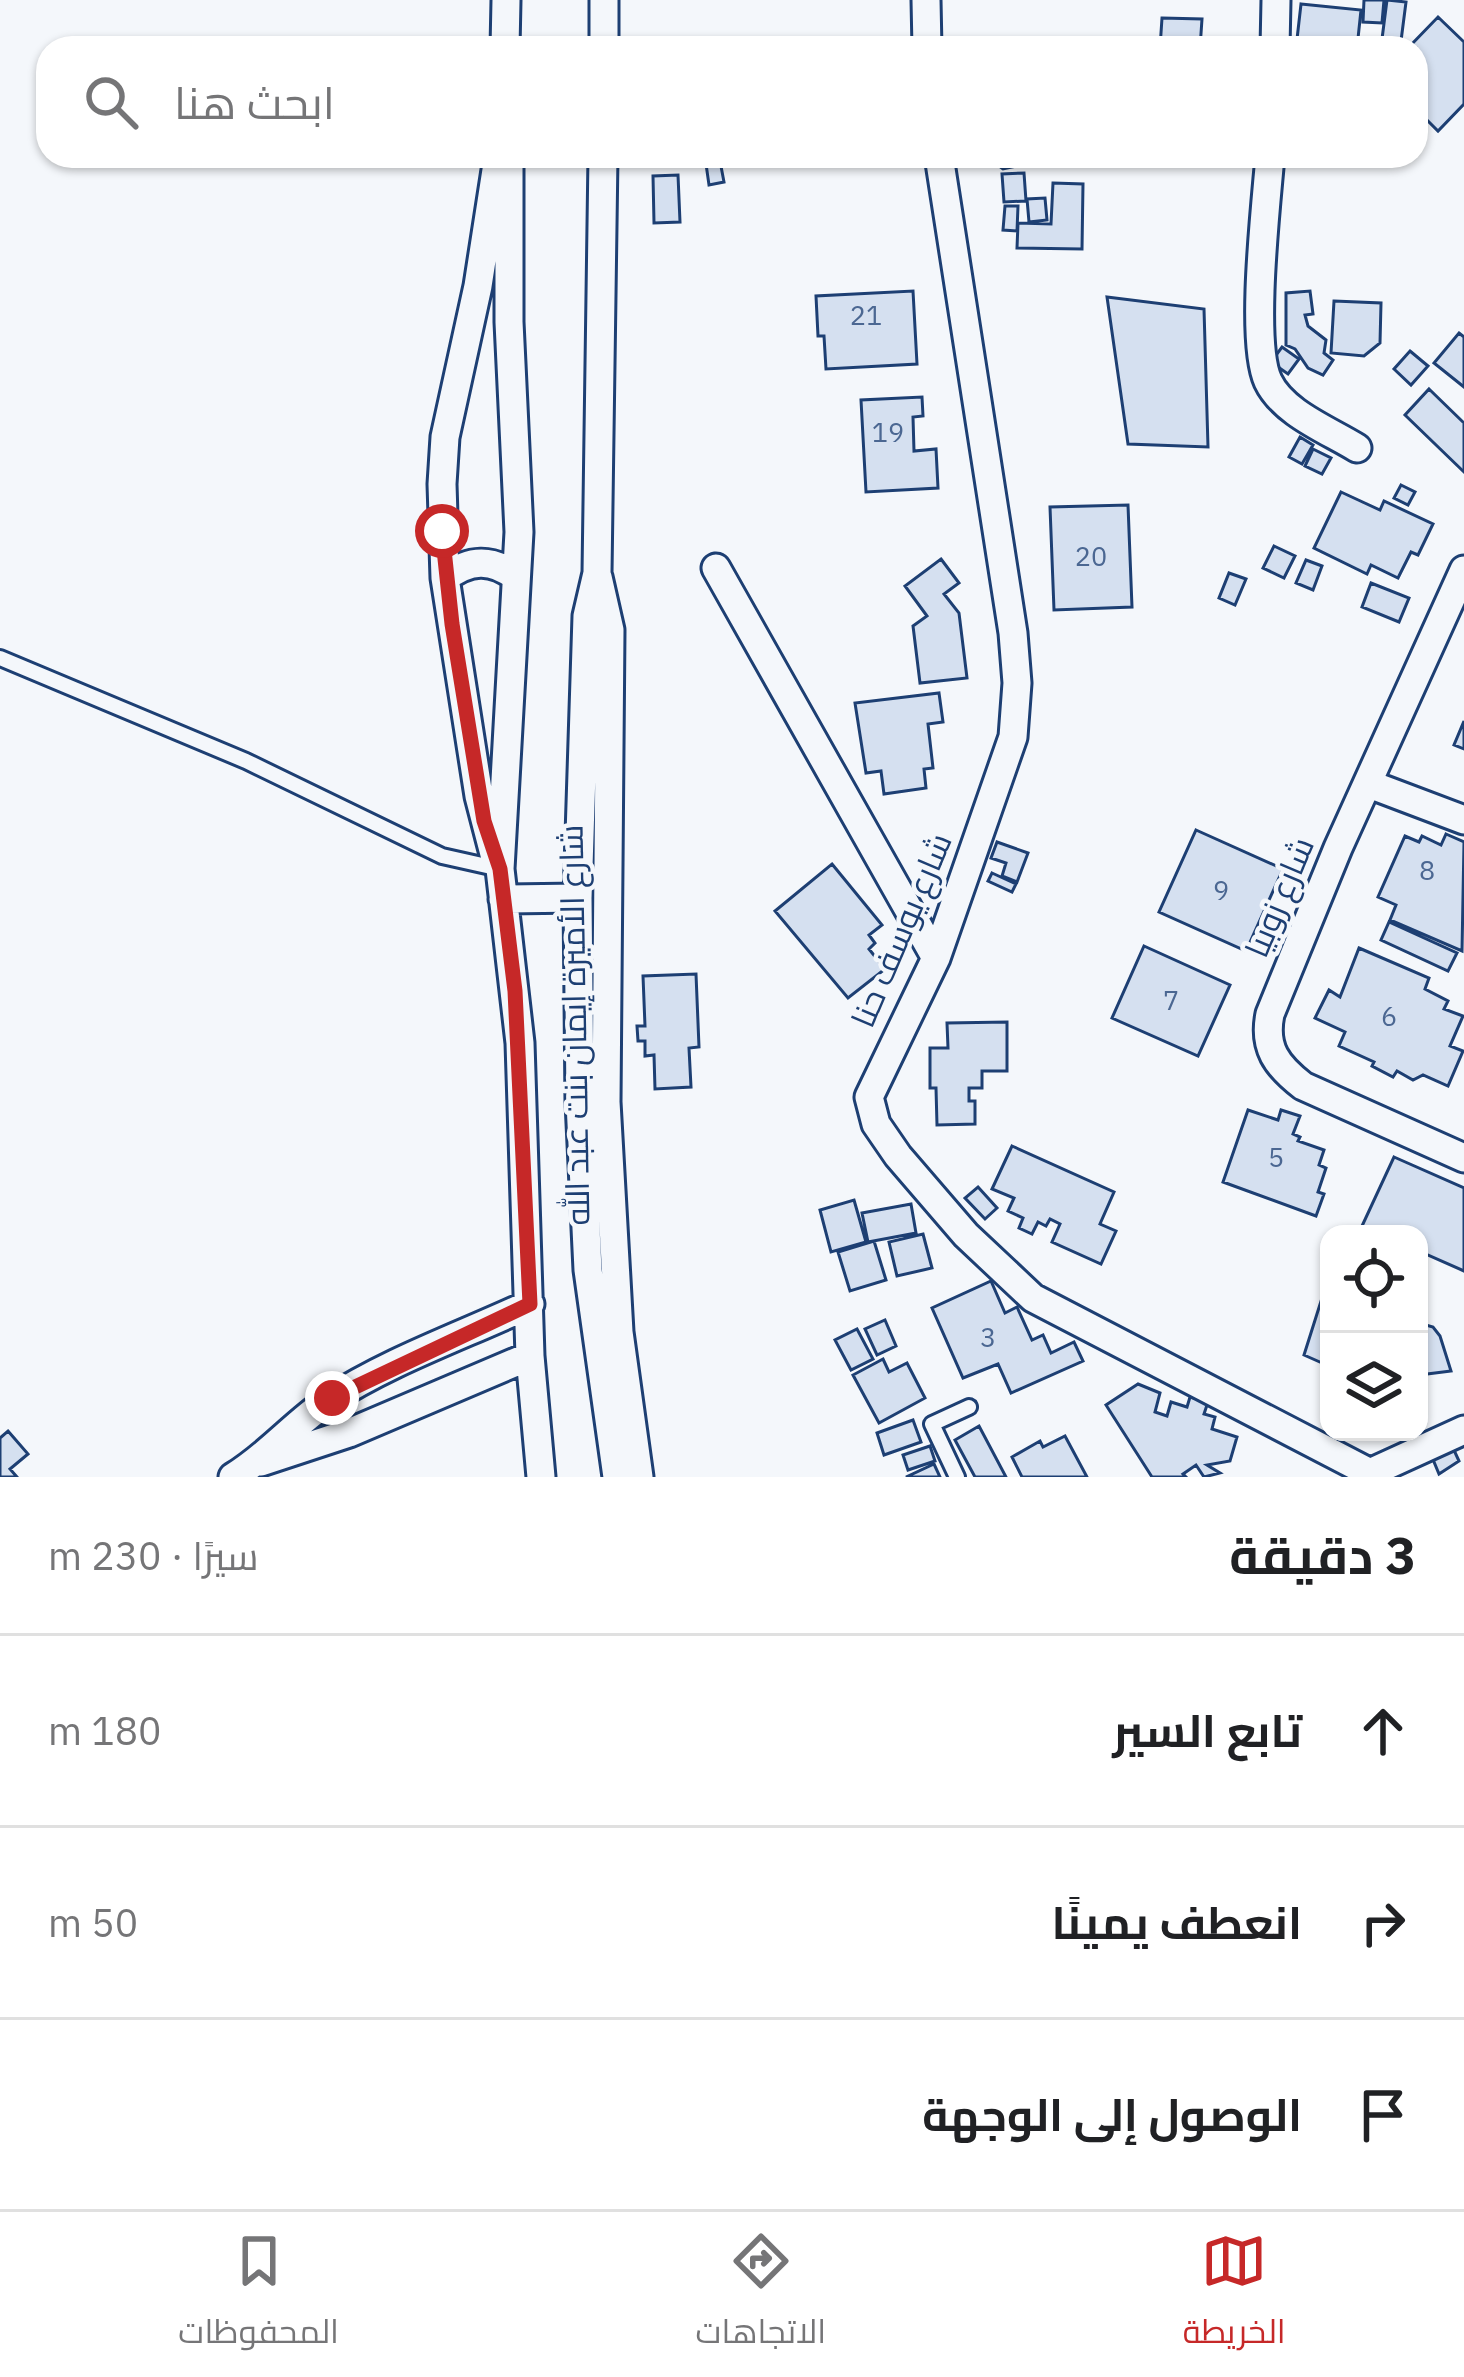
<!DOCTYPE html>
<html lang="ar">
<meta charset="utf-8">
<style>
:root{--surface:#fff;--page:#f6f6f6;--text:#202124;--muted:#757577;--line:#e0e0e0;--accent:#c62828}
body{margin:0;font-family:"IBM Plex Sans",Cairo,sans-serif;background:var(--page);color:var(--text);direction:rtl}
.controls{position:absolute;right:36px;bottom:36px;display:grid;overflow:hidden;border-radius:24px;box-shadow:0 3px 9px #0004}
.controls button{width:108px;height:108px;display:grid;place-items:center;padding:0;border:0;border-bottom:3px solid var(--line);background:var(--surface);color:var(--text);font:60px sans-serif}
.stop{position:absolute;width:36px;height:36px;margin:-27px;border:9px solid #c62828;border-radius:50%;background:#fff}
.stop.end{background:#c62828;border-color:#fff;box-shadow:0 3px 12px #0008}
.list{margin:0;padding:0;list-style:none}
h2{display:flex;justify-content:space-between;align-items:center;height:156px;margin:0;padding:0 48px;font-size:51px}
h2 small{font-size:39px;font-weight:400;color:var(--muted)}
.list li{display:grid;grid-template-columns:78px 1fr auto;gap:36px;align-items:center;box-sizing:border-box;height:192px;padding:0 48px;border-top:3px solid var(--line)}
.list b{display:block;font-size:45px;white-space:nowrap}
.list em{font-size:39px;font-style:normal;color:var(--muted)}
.icon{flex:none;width:66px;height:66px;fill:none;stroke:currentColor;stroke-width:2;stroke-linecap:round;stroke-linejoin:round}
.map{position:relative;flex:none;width:1464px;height:1477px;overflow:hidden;direction:ltr}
.search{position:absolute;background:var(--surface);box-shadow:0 3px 9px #0004;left:36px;right:36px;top:36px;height:132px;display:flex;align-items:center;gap:30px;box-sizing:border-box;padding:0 42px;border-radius:36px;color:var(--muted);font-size:45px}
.sheet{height:732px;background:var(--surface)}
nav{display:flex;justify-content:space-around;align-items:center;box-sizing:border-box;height:168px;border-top:3px solid var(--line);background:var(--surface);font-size:33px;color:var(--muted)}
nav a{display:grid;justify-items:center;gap:6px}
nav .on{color:var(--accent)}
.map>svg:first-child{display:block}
.building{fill:#d5e0f0;stroke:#1d3f73;stroke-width:3}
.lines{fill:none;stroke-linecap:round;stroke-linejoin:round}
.service-casing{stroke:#1d3f73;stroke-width:20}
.minor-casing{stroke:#1d3f73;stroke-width:33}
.service{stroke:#f4f7fb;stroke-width:14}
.minor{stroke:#f4f7fb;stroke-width:27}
.route{stroke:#c62828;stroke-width:15}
.labels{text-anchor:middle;stroke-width:9;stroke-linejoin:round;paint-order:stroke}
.number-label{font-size:27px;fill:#4b6792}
.street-label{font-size:33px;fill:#1d3f73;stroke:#f4f7fb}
</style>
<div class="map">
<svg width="1464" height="1477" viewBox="0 0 1464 1477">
<rect width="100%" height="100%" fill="#f4f7fb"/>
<!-- building -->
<path class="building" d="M 1364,0 L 1384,0 L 1382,23 L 1363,22 Z
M 1387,0 L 1406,2 L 1401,41 L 1382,39 Z
M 1301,4 L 1361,10 L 1357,48 L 1296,48 Z
M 1438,17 L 1464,42 L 1464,104 L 1438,131 L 1416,109 L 1416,48 L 1408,48 Z
M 1162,18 L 1202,19 L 1200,48 L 1160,48 Z
M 985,156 L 1031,156 L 1025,164 L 1003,169 Z
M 720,161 L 724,182 L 709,185 L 706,164 Z
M 1024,173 L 1026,201 L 1004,202 L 1002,174 Z
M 678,175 L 680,222 L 654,223 L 653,176 Z
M 1053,183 L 1083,184 L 1082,249 L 1017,248 L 1018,223 L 1051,224 Z
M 1045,198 L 1047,220 L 1029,222 L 1027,199 Z
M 1005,206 L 1018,206 L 1017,231 L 1003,230 Z
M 913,291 L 917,364 L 826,369 L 824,336 L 818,336 L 816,296 Z
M 1310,291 L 1313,314 L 1305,315 L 1308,326 L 1326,340 L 1324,353 L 1333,360 L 1323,375 L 1308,368 L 1295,349 L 1286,345 L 1286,293 Z
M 1107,297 L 1204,309 L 1208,447 L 1128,444 Z
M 1334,301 L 1381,303 L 1380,343 L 1364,356 L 1331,353 Z
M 1459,333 L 1464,337 L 1464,387 L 1434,363 Z
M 1282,347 L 1299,359 L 1288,374 L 1271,362 Z
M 1410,351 L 1428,366 L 1411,385 L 1394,369 Z
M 1429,389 L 1464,423 L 1464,472 L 1405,415 Z
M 922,397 L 923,416 L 913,417 L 914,451 L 936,449 L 938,488 L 866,492 L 861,400 Z
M 1300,437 L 1313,445 L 1302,464 L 1289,457 Z
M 1313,449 L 1331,458 L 1322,474 L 1305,466 Z
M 1401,485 L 1415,492 L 1408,505 L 1394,498 Z
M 1341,492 L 1380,510 L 1384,501 L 1433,524 L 1418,555 L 1411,552 L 1398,578 L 1371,565 L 1367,574 L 1314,548 Z
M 1128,505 L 1132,607 L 1054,610 L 1050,507 Z
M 1274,546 L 1295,556 L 1284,578 L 1263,568 Z
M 941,559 L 959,583 L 944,594 L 959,613 L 967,678 L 920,683 L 913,626 L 927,616 L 905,586 Z
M 1306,560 L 1322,566 L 1313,590 L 1296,583 Z
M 1229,573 L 1246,579 L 1235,605 L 1219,598 Z
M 1371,583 L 1409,598 L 1399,622 L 1362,607 Z
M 939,693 L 943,722 L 928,724 L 933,768 L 924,769 L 926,788 L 884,794 L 881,771 L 866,773 L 855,703 Z
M 1464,721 L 1464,749 L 1454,745 Z
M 1196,830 L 1283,869 L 1246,951 L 1159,912 Z
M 1446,834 L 1464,842 L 1462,951 L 1390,920 L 1396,905 L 1378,897 L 1405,836 L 1419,842 L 1422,836 L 1441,845 Z
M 997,842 L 1028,853 L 1017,882 L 1002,876 L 1006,863 L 991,858 Z
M 832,864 L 882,925 L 869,935 L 875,943 L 869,949 L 885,969 L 848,998 L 775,911 Z
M 992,873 L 1016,884 L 1012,892 L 988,881 Z
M 1389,922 L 1457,953 L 1448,971 L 1381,940 Z
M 1144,946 L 1230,985 L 1198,1056 L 1112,1018 Z
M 1359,948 L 1429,978 L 1425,989 L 1448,1001 L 1444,1009 L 1463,1016 L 1450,1046 L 1463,1051 L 1448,1086 L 1423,1075 L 1413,1080 L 1397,1071 L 1393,1077 L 1372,1066 L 1374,1062 L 1339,1046 L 1345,1032 L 1315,1018 L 1329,990 L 1340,997 Z
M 696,974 L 699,1047 L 689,1048 L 691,1087 L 655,1089 L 654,1055 L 645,1056 L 645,1041 L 638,1041 L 637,1026 L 645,1026 L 643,976 Z
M 1007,1022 L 1007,1071 L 982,1071 L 982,1088 L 969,1088 L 969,1101 L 975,1101 L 975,1124 L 937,1125 L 936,1088 L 930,1088 L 930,1048 L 948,1048 L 947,1023 Z
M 1248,1110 L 1278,1120 L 1281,1110 L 1300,1116 L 1293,1134 L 1300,1137 L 1298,1141 L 1324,1150 L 1319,1165 L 1326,1168 L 1318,1192 L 1324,1194 L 1316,1216 L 1223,1182 Z
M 1012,1146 L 1114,1192 L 1100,1224 L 1116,1231 L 1101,1264 L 1052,1242 L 1060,1224 L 1050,1219 L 1046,1226 L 1038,1222 L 1032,1234 L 1019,1228 L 1023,1218 L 1008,1211 L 1014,1198 L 992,1189 Z
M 1394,1157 L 1464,1188 L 1464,1271 L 1419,1251 L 1419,1234 L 1381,1234 L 1362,1226 Z
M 978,1187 L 997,1208 L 985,1219 L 965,1198 Z
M 854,1200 L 866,1242 L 831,1252 L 820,1210 Z
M 911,1204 L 916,1233 L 868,1242 L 862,1213 Z
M 923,1234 L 932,1268 L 897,1276 L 889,1242 Z
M 874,1241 L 886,1280 L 850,1291 L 838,1252 Z
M 991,1281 L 1005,1313 L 1017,1307 L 1032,1340 L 1043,1335 L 1051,1353 L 1074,1342 L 1083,1361 L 1011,1393 L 998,1364 L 963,1378 L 932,1308 Z
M 1322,1298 L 1329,1301 L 1329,1366 L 1304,1355 Z
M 885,1320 L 896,1346 L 877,1355 L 865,1329 Z
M 1419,1323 L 1433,1327 L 1440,1336 L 1451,1371 L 1419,1375 Z
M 857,1329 L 873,1359 L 851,1370 L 835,1340 Z
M 883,1359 L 889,1372 L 907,1363 L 925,1398 L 879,1423 L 853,1375 Z
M 1138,1384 L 1160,1393 L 1155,1412 L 1167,1416 L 1171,1402 L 1187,1407 L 1190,1397 L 1208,1402 L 1204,1414 L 1215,1417 L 1212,1429 L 1237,1437 L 1230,1461 L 1207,1465 L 1220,1473 L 1204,1477 L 1196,1465 L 1183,1474 L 1186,1477 L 1152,1477 L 1106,1405 Z
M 913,1420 L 921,1442 L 884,1455 L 877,1433 Z
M 979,1426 L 1006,1477 L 975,1477 L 955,1440 Z
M 8,1431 L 28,1454 L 10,1469 L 17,1477 L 0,1477 L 0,1438 Z
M 1065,1436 L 1087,1477 L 1022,1477 L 1012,1457 L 1040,1441 L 1043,1447 Z
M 930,1446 L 935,1461 L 908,1470 L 903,1455 Z
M 1453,1448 L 1459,1461 L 1439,1474 L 1432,1457 Z
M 934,1464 L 940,1477 L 906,1477 Z"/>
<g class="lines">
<!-- service casing -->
<g class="service-casing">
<path id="service" d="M 0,658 L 246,761 L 442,856 L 500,869
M 957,1477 L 932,1424 L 969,1407"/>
</g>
<!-- minor casing -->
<g class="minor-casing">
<path id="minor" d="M 926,0 L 927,48
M 505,48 L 506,0
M 604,48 L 604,0
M 1275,48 L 1276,0
M 509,156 L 509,322 L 519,532 L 500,869 L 520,1043 L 530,1356 L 541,1477
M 603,156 L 597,573 L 587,616 L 578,898 L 580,1102 L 588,1270 L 617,1477
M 939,156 L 1013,633 L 1017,683 L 1013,737 L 936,958 L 869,1097 L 876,1124 L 898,1156 L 966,1235 L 1033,1298 L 1370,1473
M 1270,156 C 1266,205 1250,342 1268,381 C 1283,413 1328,430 1357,448
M 716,568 L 936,958
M 1464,570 L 1338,848 L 1270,1014 C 1263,1048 1277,1066 1303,1086 L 1464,1158
M 598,577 L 610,630 L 606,1102 L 619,1332 L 639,1477
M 445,578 C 469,559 492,558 516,577
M 1369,784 L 1464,820
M 494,854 L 479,796 L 445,578 L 442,484 L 445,437 L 478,286 L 496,170
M 503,899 L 578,898
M 261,1462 L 349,1433 L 530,1356
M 233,1477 C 268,1456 294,1424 328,1401 C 389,1361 464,1335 530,1304
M 1361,1477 L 1464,1430"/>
</g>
<!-- service -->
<use href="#service" class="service"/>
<!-- minor -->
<use href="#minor" class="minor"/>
</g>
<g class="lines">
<!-- route -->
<path class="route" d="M 332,1398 L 530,1304 L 515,991 L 500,869 L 484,821 L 452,624 L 442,531"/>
</g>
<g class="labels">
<!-- number labels -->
<g class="number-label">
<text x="866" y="325">21</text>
<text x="888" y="442">19</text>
<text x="1091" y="566">20</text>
<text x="1427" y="880">8</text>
<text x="1221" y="900">9</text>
<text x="1171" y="1010">7</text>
<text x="1389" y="1026">6</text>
<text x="1276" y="1167">5</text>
<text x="988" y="1347">3</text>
</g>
<!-- street labels -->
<g class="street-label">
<text transform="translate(1279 897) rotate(-67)" y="12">شارع زوبيا</text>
<text transform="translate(901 930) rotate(-67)" y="12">شارع يوسف حنا</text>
<text transform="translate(574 1025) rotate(-91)" y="12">شارع الأميرة إيمان بنت عبد الله</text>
</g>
</g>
</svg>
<div class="controls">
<button><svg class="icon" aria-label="locate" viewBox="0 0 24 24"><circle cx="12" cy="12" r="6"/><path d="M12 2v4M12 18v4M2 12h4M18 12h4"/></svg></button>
<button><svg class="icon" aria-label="layers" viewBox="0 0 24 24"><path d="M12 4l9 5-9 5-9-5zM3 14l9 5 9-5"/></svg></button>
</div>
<div class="stop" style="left:442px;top:531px"></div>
<div class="stop end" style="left:332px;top:1398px"></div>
<div class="search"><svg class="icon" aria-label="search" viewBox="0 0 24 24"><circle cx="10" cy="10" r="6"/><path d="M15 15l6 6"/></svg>ابحث هنا</div>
</div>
<section class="sheet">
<h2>3 دقيقة<small>سيرًا · 230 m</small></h2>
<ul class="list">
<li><svg class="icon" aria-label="ahead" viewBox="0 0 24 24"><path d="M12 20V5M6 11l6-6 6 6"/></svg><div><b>تابع السير</b></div><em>180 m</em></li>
<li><svg class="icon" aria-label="right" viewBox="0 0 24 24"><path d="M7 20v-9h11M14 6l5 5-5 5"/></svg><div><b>انعطف يمينًا</b></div><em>50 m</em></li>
<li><svg class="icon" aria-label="arrive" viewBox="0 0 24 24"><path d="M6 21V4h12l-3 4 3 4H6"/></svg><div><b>الوصول إلى الوجهة</b></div></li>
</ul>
</section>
<nav>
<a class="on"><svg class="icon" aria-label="map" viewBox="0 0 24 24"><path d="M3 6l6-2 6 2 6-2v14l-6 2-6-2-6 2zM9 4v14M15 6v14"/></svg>الخريطة</a>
<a><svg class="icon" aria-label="directions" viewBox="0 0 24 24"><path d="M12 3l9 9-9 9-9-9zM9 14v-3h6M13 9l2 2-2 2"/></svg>الاتجاهات</a>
<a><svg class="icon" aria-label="saved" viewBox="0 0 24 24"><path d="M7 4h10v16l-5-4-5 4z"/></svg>المحفوظات</a>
</nav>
